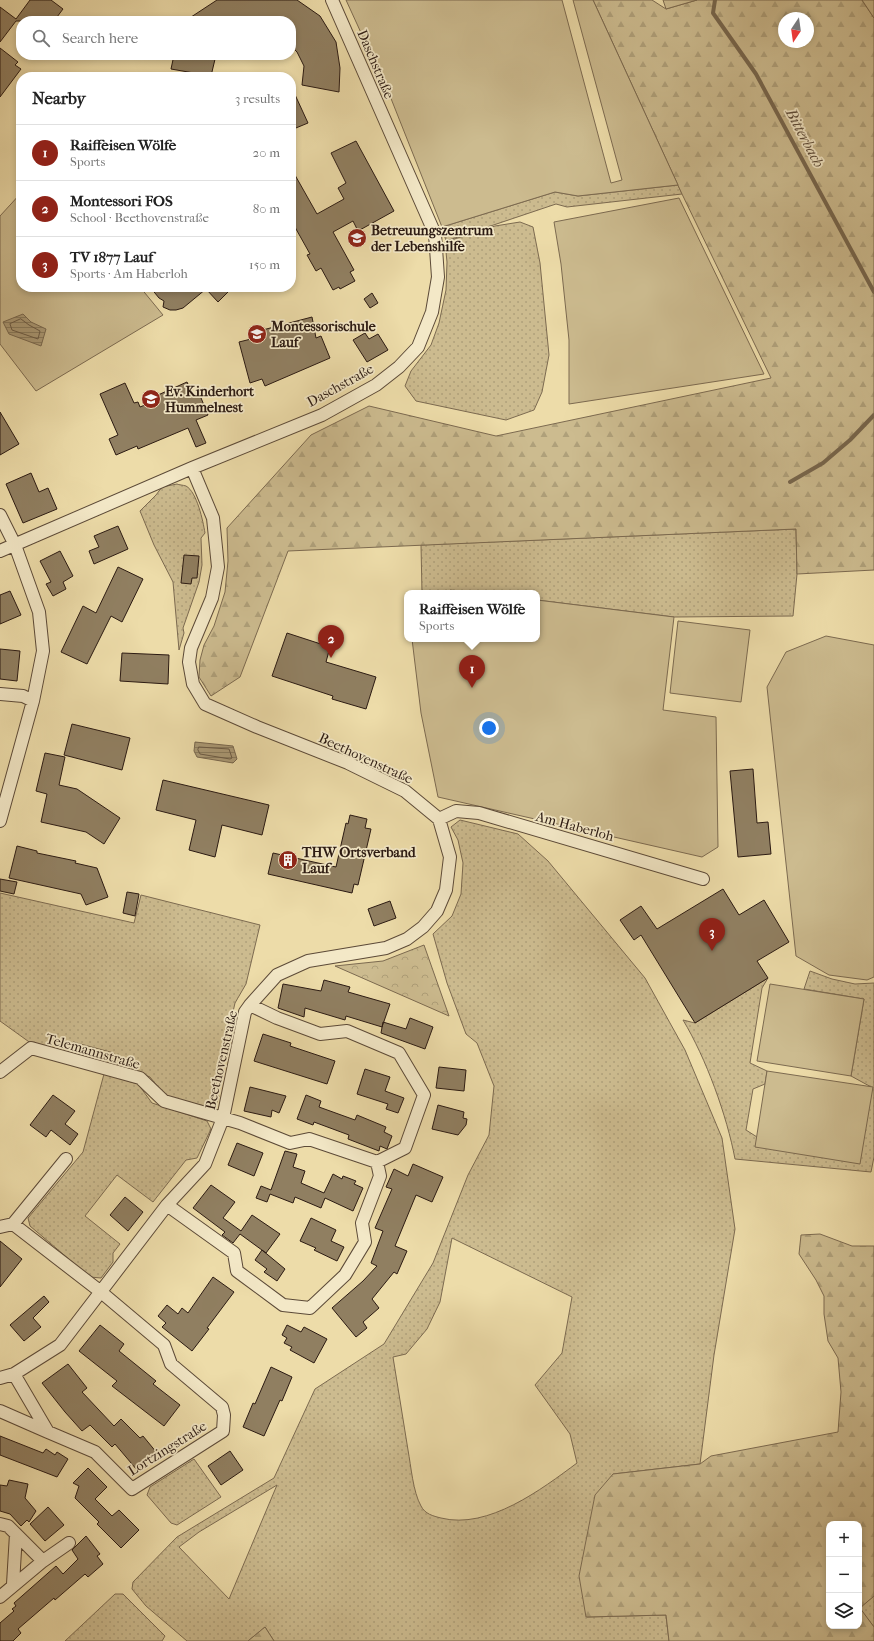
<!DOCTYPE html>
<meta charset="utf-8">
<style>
:root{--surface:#fff;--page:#f2f2f2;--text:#222;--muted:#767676;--line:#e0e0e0;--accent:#8f2418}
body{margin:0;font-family:"IM FELL French Canon",serif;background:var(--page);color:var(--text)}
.controls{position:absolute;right:12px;bottom:12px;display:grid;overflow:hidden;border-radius:8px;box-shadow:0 2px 6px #0003}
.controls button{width:36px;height:36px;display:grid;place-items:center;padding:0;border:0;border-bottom:1px solid var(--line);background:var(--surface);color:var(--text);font:20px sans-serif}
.compass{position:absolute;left:778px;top:12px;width:36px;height:36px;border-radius:50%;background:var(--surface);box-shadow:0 2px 6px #0003;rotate:193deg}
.you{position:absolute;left:489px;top:728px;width:14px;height:14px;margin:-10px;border:3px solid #fff;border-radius:50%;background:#1a73e8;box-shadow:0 0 0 6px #1a73e833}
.badge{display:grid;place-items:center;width:26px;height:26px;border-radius:50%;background:var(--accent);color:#fff;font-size:13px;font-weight:700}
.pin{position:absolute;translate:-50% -33px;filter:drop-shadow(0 1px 2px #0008)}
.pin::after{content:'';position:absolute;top:21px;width:14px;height:12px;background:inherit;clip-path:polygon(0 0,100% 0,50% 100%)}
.popup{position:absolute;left:404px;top:590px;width:136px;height:52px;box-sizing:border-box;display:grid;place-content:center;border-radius:8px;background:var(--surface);filter:drop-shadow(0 1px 3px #0005);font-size:13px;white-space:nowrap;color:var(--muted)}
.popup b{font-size:15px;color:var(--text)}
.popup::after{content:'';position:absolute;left:50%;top:100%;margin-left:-8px;border:8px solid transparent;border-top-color:var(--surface)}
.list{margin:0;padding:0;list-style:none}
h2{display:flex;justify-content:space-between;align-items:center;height:52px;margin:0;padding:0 16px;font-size:17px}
h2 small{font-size:13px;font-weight:400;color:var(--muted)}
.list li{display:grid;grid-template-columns:26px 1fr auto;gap:12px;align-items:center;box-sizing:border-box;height:56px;padding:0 16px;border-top:1px solid var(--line)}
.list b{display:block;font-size:15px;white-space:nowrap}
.list p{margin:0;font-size:13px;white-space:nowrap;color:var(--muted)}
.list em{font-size:13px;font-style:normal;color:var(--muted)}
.icon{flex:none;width:22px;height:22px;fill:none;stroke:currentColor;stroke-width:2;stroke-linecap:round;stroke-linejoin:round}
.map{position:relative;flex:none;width:874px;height:1641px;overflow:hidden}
.search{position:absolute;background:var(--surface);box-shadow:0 2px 6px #0003;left:16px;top:16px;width:280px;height:44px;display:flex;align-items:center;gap:10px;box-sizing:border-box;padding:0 14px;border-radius:16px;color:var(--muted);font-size:15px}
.panel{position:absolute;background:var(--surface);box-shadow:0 2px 6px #0003;left:16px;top:72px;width:280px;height:220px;border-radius:16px}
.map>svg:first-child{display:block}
.grass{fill:url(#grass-dots);stroke:#7c6a50;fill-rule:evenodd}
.forest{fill:url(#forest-firs);stroke:#7c6a50;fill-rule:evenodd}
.park{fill:url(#park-crowns);stroke:#7c6a50}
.garden{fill:#ccbb8f;stroke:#7c6a50}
.water{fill:url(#water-rules);stroke:#78674e}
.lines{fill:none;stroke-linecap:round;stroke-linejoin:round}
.shore{stroke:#6b5a44;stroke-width:1}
.stream{stroke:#78674e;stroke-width:4}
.building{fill:#907f61;stroke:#2b1a12}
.minor-casing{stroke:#5c4a38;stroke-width:14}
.minor{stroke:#f3e8c7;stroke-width:12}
.labels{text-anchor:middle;stroke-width:3.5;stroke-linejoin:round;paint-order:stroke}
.street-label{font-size:14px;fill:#2b1a12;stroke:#f3e8c7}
.poi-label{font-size:14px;font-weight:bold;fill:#2b1a12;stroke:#f3e8c7;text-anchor:start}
.water-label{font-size:15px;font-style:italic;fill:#5e4d3a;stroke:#f3e8c7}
</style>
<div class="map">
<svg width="874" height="1641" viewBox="0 0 874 1641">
<defs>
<pattern id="grass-dots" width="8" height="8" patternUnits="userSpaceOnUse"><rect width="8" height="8" fill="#ccbb8f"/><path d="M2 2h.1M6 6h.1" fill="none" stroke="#afa07a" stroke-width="1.8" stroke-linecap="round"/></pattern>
<pattern id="forest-firs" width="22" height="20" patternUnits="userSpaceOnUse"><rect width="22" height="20" fill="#ccbb8f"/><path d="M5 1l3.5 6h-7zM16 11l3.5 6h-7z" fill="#afa07a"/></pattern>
<pattern id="park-crowns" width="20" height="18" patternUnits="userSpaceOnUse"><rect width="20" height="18" fill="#ccbb8f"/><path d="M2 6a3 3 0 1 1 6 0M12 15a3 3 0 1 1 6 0" fill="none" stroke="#afa07a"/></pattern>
<pattern id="water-rules" width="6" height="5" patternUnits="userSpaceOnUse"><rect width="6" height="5" fill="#ab9a76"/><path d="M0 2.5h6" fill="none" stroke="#8b7d5f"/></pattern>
</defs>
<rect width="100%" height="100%" fill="#eddca9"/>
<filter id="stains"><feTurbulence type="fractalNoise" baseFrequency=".005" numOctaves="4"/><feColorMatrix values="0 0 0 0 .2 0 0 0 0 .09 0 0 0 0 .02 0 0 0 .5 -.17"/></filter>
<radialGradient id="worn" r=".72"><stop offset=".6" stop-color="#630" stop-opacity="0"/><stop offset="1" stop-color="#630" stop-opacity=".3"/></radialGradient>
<!-- grass -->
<path class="grass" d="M 678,185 L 682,194 L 567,207 L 556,204 L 446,241 L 442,227 L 555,192 L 578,196 Z
M 520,222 L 533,227 L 540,263 L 549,355 L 542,392 L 534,410 L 506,420 L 416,401 L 405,386 L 411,371 L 431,345 L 439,323 L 446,290 L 447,262 L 445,242 L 495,226 Z
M 177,484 C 179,485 183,485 186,486 C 197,492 203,521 205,533 L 201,538 L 202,565 L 199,582 L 183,628 L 184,633 L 179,650 L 173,582 L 154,545 L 140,511 L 156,495 L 162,487 Z
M 796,529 L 797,574 L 793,616 L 674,617 L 537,600 L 537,593 L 478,593 L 450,590 L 447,593 L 422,593 L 421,545 Z
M 460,820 L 518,834 L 548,861 L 645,978 L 685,1050 L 722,1138 L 735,1229 L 714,1355 L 700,1464 L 613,1474 L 587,1617 L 666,1615 L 669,1641 L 274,1641 L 265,1627 L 248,1641 L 187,1641 L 146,1606 L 132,1589 L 133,1582 L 177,1537 L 274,1478 L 315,1389 L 384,1344 L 433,1263 L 468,1175 L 489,1135 L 494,1086 L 477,1043 L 466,1034 L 447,983 L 433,934 L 452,916 L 461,894 L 463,863 L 458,840 L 451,827 ZM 452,1238 L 572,1297 L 562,1353 L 535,1385 L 570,1434 L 577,1463 C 542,1489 488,1530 441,1518 C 433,1516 425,1514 421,1506 C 413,1492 411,1466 408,1450 C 403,1419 398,1388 393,1357 L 406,1354 L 427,1329 L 440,1302 ZM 277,1485 L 229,1599 L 179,1547 L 199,1532 Z
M 0,893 L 134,923 L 141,895 L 260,925 L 246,984 L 235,1003 L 215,1090 L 219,1096 L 216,1105 L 209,1107 L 166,1097 L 150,1077 L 111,1062 L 114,1053 L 73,1042 L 71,1050 L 51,1044 L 51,1049 L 32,1044 L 0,1021 Z
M 810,971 L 832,979 L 855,984 L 874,983 L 874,1157 L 871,1172 L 735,1159 C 727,1116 706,1058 683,1020 L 695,1023 L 768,978 L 762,988 L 750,1063 L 767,1071 L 765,1084 L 753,1089 L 746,1130 L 757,1137 L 756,1147 L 873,1088 L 851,1076 L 864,999 L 804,989 Z
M 104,1074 L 138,1084 L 152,1103 L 207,1121 L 211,1129 L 197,1158 L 186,1160 L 153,1202 L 117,1175 L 85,1216 L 120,1244 L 113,1253 L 113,1262 L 101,1278 L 90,1277 L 30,1226 L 28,1218 L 83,1152 Z
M 194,1459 L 221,1497 L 177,1525 L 171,1523 L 147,1495 L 150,1487 Z
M 115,1594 L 123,1594 L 165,1636 L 162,1641 L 65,1641 Z
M 874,1596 L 874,1627 L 859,1608 Z"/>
<!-- forest -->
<path class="forest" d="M 593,0 L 652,0 L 666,9 L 697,0 L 862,0 L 874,18 L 874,570 L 797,574 L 796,529 L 288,551 L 240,677 L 211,696 L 199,677 L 200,660 L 204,645 L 214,626 L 225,592 L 228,561 L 227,528 L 311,435 L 369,406 L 496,436 L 771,378 L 682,194 ZM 784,18 L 808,18 L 808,42 L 784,42 Z
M 820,1234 L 852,1246 L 874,1246 L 874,1596 L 860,1608 L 874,1627 L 874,1641 L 669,1641 L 666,1615 L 586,1617 L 579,1576 L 595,1495 L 613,1474 L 700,1464 L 711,1456 L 838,1432 L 841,1392 L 838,1358 L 828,1341 L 824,1314 L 824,1296 L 816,1280 L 799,1254 L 801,1235 ZM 829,1524 L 859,1524 L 859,1626 L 829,1626 Z
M 265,1627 L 274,1641 L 248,1641 Z"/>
<!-- park -->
<path class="park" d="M 424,945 L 449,1016 L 335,966 L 383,961 Z"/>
<!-- garden -->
<path class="garden" d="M 346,0 L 562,0 L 611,183 L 622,180 L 573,0 L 593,0 L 678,185 L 578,196 L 555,192 L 442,227 L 390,96 Z
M 663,0 L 697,0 L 666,9 Z
M 862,0 L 874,0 L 874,18 Z
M 21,193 L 21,287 L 140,287 L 163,315 L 36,391 L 0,344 L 0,216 Z
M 679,198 L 764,374 L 569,404 L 569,340 L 561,264 L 554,222 Z
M 537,600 L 674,617 L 663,710 L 716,717 L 718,847 L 702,857 L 438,797 L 421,713 L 412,639 L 537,639 Z
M 678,621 L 750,630 L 741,702 L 670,693 Z
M 826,636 L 874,645 L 874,977 L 867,980 L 829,975 L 796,956 L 767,687 L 786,652 Z
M 770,984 L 864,999 L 851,1076 L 757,1061 Z
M 767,1071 L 873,1087 L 860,1164 L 755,1147 Z"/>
<!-- water -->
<path class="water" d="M 23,314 L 31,322 L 46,329 L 41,346 L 9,334 L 3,322 Z
M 195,742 L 233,746 L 237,759 L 233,763 L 197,757 L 194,751 Z"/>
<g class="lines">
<!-- shore -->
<path class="shore" d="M 21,319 L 29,325 L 40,331 L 38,339 L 12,330 L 10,324 Z
M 199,747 L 229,749 L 232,758 L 230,759 L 200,754 L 198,750 Z"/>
<!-- stream -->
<path class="stream" d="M 715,0 L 713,13 L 756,74 L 874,292
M 790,482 L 823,463 L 850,440 L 874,415"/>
</g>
<!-- building -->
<path class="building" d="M 30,0 L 51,0 L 63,9 L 54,21 L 16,21 L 0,42 L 0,7 L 16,19 Z
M 217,0 L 297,0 L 320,16 L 336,42 L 340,68 L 339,92 L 302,85 L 304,66 L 297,52 L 291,46 L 291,21 L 185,21 Z
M 0,48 L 18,62 L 15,65 L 21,69 L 0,97 Z
M 174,55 L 216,55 L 211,76 L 171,69 Z
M 291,86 L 308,123 L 291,130 Z
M 356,141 L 394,211 L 358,231 L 353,221 L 333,232 L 354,270 L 350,272 L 355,281 L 340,289 L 339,287 L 333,290 L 321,268 L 316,271 L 307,255 L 310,254 L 291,220 L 291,168 L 317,214 L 344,199 L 338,188 L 346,183 L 331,153 Z
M 150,287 L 233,287 L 218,302 L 206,289 L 183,308 L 176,310 L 170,310 L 163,307 L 164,301 L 159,298 Z
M 372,293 L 378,303 L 370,308 L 364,299 Z
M 312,317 L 316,338 L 321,336 L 330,358 L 265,386 L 262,379 L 250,383 L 239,342 L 255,338 L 255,332 Z
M 365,333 L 369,339 L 378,334 L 388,350 L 367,362 L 353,340 Z
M 187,382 L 193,395 L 199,393 L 208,415 L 196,420 L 206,443 L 196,447 L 188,428 L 138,449 L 137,446 L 116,455 L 109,439 L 118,435 L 100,394 L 125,383 L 134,403 L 138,402 L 140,407 L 160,399 L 158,395 Z
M 0,412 L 19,444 L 0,455 Z
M 31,473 L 39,492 L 48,488 L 57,509 L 23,523 L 6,484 Z
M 118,526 L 128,549 L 94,564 L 89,551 L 99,547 L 94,536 Z
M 60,551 L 73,576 L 63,582 L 66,589 L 53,596 L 46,584 L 51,582 L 40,561 Z
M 184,555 L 199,556 L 197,578 L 192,578 L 191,584 L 181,583 Z
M 118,567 L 143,579 L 122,622 L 111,616 L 87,664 L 61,652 L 83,606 L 96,613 Z
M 10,591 L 21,615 L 0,624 L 0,595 Z
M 287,633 L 330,647 L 326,662 L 376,677 L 366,709 L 332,699 L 333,696 L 272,676 Z
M 0,649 L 20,651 L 17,681 L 0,679 Z
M 122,653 L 169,655 L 168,684 L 120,681 Z
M 72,724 L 130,738 L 122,770 L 64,755 Z
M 45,753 L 65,757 L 59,785 L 77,789 L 120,818 L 104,844 L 86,832 L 41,822 L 47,794 L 36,791 Z
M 753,769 L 757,823 L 768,822 L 771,854 L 738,857 L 730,771 Z
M 163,780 L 269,805 L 262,835 L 222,825 L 215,857 L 189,850 L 196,820 L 156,810 Z
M 350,815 L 367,819 L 365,828 L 371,829 L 358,885 L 354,884 L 352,893 L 268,874 L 273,853 L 336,867 L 346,823 L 348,824 Z
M 17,846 L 37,851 L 37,853 L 76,861 L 75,863 L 97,868 L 108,897 L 86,905 L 81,894 L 9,878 Z
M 0,879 L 17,882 L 14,894 L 0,891 Z
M 723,889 L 739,915 L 764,900 L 789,942 L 757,961 L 768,978 L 695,1023 L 641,935 L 634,940 L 620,920 L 641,906 L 657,929 Z
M 127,892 L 139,894 L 135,916 L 123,913 Z
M 390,901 L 396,918 L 374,926 L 368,909 Z
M 324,980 L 350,987 L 348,992 L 390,1004 L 382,1027 L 346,1016 L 345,1020 L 305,1008 L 304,1017 L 278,1008 L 283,984 L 321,991 Z
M 410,1018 L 433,1027 L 425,1049 L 381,1033 L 383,1022 L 406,1029 Z
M 263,1034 L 291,1043 L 290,1046 L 335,1061 L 327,1084 L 254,1061 Z
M 439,1067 L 466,1070 L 464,1091 L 436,1088 Z
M 365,1069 L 390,1077 L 385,1091 L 404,1098 L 398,1113 L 386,1109 L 388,1104 L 357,1094 Z
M 250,1087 L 286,1096 L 279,1113 L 272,1110 L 271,1117 L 244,1111 Z
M 53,1095 L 75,1111 L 65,1124 L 78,1134 L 70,1145 L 51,1130 L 46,1137 L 30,1125 Z
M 306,1095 L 321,1101 L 319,1107 L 355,1120 L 357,1115 L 386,1127 L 384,1132 L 392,1136 L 387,1149 L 380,1146 L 379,1151 L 348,1139 L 349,1135 L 314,1122 L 313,1125 L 297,1119 Z
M 438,1105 L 464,1112 L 463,1118 L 467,1119 L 466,1125 L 458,1135 L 432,1129 Z
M 237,1143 L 263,1153 L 254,1176 L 228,1165 Z
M 285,1151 L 297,1154 L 293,1167 L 305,1171 L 301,1183 L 324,1193 L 333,1174 L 342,1179 L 343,1176 L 356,1181 L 354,1184 L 363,1188 L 353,1211 L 325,1198 L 321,1208 L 295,1197 L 293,1203 L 270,1194 L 267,1202 L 256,1198 L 261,1186 L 271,1190 Z
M 413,1164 L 443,1177 L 432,1202 L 416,1195 L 395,1246 L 407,1251 L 397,1274 L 394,1272 L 372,1299 L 379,1308 L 363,1322 L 367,1328 L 356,1337 L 332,1308 L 363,1281 L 377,1266 L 371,1263 L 383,1231 L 375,1228 L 392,1189 L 386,1187 L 394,1169 L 408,1176 Z
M 211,1185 L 235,1202 L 223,1218 L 241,1231 L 252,1215 L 280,1234 L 266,1253 L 240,1234 L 233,1243 L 222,1235 L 225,1232 L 193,1208 Z
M 125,1197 L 143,1212 L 128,1231 L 110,1215 Z
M 311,1218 L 336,1230 L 331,1241 L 344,1247 L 337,1261 L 314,1250 L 316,1248 L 300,1241 Z
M 0,1241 L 22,1259 L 0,1287 Z
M 262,1250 L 285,1269 L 277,1281 L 264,1272 L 267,1269 L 255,1260 Z
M 213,1277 L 234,1292 L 207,1328 L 209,1329 L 192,1351 L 162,1327 L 166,1323 L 158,1316 L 167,1305 L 178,1314 L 182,1308 L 188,1313 Z
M 44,1296 L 49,1302 L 33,1318 L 41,1327 L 24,1341 L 10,1325 Z
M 100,1325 L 124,1344 L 119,1351 L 156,1381 L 153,1384 L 180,1405 L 164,1426 L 112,1386 L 117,1381 L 79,1351 Z
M 287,1325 L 301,1332 L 304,1327 L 327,1339 L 314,1363 L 290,1350 L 292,1347 L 284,1343 L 287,1338 L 282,1335 Z
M 68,1364 L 87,1388 L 82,1392 L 114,1426 L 121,1419 L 140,1438 L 143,1436 L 157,1453 L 137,1470 L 115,1444 L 112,1447 L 90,1425 L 82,1431 L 65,1412 L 42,1383 Z
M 271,1367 L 292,1377 L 282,1401 L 280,1400 L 264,1436 L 243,1427 L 253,1403 L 255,1404 Z
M 0,1436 L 43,1453 L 46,1449 L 55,1455 L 57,1452 L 68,1459 L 57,1477 L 0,1455 Z
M 230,1451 L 243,1470 L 221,1485 L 208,1466 Z
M 88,1468 L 107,1487 L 95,1499 L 112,1516 L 119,1510 L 139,1530 L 121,1548 L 97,1524 L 99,1522 L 75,1498 L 79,1486 L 73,1483 Z
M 9,1480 L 28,1484 L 25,1498 L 36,1511 L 29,1522 L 27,1520 L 21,1526 L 10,1514 L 0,1511 L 0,1485 L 7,1486 Z
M 48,1507 L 64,1525 L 45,1541 L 30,1524 Z
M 86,1536 L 100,1554 L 97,1556 L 103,1564 L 88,1577 L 85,1574 L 55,1600 L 54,1598 L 18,1629 L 21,1633 L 13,1641 L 0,1641 L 0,1623 L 14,1611 L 12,1609 L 16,1606 L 14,1603 L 56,1566 L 63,1574 L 78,1559 L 72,1550 Z"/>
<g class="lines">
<!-- minor casing -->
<g class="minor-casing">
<path id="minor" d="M 0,515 L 15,545 L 39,612 L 43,651 L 33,701 L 0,821
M 0,551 L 192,468 L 322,415 L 376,385 L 399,367 L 418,347 L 432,312 L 438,277 L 435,234 L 332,0
M 0,694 L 23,696 L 33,701
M 439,819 L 456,811 L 479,813 L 703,879
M 0,1072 L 31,1048 L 140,1078 L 164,1101 L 240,1123 L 290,1143 L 309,1139 L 377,1162
M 167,1205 L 234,1253 L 237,1271 L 283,1305 L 310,1308 L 345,1275 L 365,1242 L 362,1223 L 380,1176 L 377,1162 L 405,1148 L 424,1095 L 399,1053 L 347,1031 L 320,1034 L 277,1018 L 250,1005
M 13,1224 L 101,1292 L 164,1345 L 171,1364 L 222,1407 L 224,1415 L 223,1431 L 132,1489 L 95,1452 L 48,1432 L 14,1374
M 0,1227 L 13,1224 L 66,1159
M 0,1378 L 14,1374 L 60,1345 L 167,1205 L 205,1164 L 223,1118 L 245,1012 L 250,1005 L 277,975 L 308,961 L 386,948 L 407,939 L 423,927 L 437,911 L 446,890 L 450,857 L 439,819 L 405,791 L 348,763 L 257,727 L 205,704 L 193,684 L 189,662 L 191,648 L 212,598 L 218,567 L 213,518 L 192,468
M 0,1411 L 48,1432
M 0,1524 L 8,1526 L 43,1561 L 0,1597
M 43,1561 L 69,1543
M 13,1584 L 16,1534"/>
</g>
<!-- minor -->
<use href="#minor" class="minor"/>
</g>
<!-- icons -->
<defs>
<g id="school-disc" transform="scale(1)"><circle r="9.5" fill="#8f2418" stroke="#f3e8c7"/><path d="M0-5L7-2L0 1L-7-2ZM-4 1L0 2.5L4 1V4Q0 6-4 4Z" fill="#fff"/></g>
<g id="building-disc" transform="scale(1)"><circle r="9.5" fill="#8f2418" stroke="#f3e8c7"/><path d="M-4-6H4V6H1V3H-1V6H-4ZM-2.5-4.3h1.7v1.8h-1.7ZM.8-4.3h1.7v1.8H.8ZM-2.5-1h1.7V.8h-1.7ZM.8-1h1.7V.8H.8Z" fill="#fff"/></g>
</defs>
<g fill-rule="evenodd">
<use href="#school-disc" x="357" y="238"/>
<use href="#school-disc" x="257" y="334"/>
<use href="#school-disc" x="151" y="399"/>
<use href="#building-disc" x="288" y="860"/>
</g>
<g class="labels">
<!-- street labels -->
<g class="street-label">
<text transform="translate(376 64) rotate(67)" y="5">Daschstraße</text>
<text transform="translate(340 385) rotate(-29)" y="5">Daschstraße</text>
<text transform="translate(366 758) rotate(25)" y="5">Beethovenstraße</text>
<text transform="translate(575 826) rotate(15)" y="5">Am Haberloh</text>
<text transform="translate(93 1051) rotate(16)" y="5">Telemannstraße</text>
<text transform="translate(221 1060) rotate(-77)" y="5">Beethovenstraße</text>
<text transform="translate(167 1448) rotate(-32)" y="5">Lortzingstraße</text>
</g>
<!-- poi labels -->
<g class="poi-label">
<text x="371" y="235">Betreuungszentrum<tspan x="371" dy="16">der Lebenshilfe</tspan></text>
<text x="271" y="331">Montessorischule<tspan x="271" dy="16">Lauf</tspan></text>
<text x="165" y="396">Ev. Kinderhort<tspan x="165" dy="16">Hummelnest</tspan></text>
<text x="302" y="857">THW Ortsverband<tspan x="302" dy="16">Lauf</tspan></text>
</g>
<!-- water labels -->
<g class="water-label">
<text transform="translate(805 138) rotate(62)" y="5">Bitterbach</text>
</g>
</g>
<rect width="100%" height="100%" filter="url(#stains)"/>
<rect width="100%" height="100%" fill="url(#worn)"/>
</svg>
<div class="controls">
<button>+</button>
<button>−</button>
<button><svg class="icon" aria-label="layers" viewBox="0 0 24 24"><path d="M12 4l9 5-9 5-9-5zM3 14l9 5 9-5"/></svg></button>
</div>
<svg class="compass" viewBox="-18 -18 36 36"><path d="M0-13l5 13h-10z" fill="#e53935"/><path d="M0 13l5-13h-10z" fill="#767676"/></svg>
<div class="you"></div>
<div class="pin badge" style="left:472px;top:688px">1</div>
<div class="popup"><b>Raiffeisen Wölfe</b>Sports</div>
<div class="pin badge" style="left:331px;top:658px">2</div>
<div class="pin badge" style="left:712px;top:951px">3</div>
<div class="search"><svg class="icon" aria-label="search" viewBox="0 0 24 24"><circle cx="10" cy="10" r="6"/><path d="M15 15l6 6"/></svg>Search here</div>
<section class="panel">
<h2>Nearby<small>3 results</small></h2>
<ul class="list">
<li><span class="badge">1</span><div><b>Raiffeisen Wölfe</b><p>Sports</p></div><em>20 m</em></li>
<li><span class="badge">2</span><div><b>Montessori FOS</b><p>School · Beethovenstraße</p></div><em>80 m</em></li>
<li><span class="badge">3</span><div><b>TV 1877 Lauf</b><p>Sports · Am Haberloh</p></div><em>150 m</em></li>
</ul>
</section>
</div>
